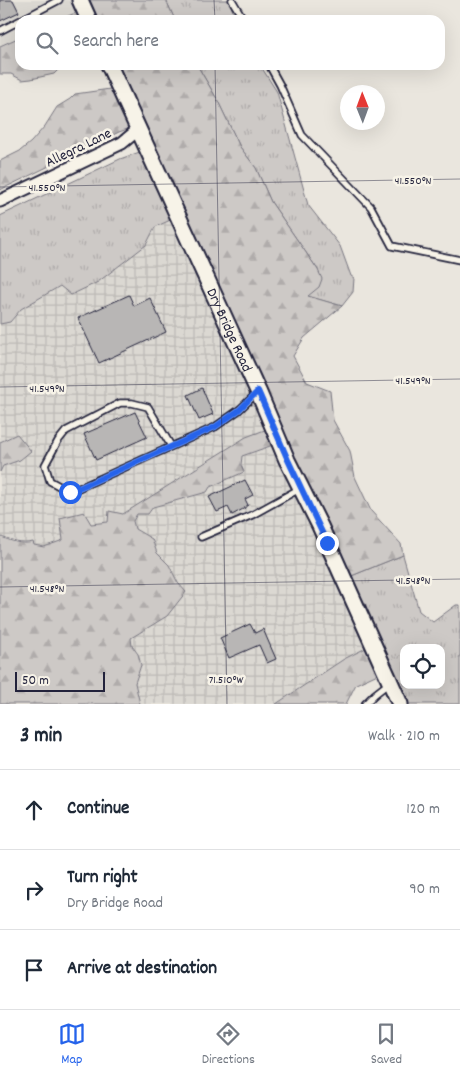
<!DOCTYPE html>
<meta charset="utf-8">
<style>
:root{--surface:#fff;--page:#f6f6f7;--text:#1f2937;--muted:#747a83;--line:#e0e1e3;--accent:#2563eb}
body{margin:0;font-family:Dekko,sans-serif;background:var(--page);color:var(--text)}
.controls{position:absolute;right:15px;bottom:15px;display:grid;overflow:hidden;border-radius:10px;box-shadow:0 5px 20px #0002}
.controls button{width:45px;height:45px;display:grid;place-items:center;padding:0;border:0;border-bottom:1px solid var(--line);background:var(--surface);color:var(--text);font:25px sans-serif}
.compass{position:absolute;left:340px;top:85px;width:45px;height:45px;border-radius:50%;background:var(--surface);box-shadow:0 5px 20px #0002;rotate:359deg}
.scale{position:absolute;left:15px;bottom:12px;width:90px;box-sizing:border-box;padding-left:5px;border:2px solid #22223b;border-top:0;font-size:14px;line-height:18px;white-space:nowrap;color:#22223b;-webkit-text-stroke:4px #f7f3e8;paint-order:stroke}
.stop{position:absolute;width:15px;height:15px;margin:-11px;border:4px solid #2563eb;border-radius:50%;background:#fff}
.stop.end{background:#2563eb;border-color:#fff;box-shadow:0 1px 5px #0008}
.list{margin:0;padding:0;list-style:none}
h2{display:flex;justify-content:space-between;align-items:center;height:65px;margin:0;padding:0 20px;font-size:21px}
h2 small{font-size:16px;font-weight:400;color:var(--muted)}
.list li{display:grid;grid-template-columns:32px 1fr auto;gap:15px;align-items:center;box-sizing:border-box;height:80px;padding:0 20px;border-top:1px solid var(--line)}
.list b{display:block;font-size:19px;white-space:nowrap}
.list p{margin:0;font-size:16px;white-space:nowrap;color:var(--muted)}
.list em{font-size:16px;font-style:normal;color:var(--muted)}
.icon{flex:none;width:28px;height:28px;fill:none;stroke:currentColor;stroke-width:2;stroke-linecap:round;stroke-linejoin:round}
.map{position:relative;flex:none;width:460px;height:704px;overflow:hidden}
.search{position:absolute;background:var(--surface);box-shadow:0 5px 20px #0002;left:15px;right:15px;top:15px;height:55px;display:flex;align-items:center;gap:12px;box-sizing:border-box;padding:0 18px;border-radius:15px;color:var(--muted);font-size:19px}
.sheet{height:305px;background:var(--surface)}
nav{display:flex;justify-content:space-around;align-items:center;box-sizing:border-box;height:70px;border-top:1px solid var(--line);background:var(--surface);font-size:14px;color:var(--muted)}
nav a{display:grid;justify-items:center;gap:2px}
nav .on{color:var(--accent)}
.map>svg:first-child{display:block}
.built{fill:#dbd8d2}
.industrial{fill:url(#industrial-grid)}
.grass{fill:url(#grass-tufts);stroke:#787680;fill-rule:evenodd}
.forest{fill:url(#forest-firs);stroke:#787680}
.building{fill:#b8b6b5;stroke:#22223b}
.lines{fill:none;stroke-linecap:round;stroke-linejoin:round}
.lane-casing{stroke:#22223b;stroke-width:9}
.street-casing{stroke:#22223b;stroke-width:15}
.secondary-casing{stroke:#22223b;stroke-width:19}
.lane{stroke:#f7f3e8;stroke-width:5.5}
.street{stroke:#f7f3e8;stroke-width:11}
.secondary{stroke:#f7f3e8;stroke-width:15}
.route{stroke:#2563eb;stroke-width:6}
.ticks{fill:none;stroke:#22223b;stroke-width:1;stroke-opacity:0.45}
.labels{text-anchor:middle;stroke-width:5;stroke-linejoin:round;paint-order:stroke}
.street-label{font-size:15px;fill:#22223b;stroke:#f7f3e8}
.ticks-label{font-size:12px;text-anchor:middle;fill:#22223b;stroke:#f7f3e8;stroke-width:5;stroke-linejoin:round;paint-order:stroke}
</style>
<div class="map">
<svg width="460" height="704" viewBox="0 0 460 704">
<defs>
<pattern id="industrial-grid" width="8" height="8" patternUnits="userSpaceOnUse" patternTransform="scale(1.25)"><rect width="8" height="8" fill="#dbd8d2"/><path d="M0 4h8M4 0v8" fill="none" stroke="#bcb9b5"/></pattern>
<pattern id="grass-tufts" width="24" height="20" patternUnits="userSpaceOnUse" patternTransform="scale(1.25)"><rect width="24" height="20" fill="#cdc9c6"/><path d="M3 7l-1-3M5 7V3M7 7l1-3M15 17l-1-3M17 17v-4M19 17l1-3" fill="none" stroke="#b0acab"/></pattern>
<pattern id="forest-firs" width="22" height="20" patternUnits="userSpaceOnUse" patternTransform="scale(1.25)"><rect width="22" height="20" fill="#cdc9c6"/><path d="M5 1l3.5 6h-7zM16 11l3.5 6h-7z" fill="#b0acab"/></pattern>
</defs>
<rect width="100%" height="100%" fill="#eae6de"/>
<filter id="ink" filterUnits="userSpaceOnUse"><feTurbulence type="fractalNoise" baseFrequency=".02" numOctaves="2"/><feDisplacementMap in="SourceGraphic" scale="10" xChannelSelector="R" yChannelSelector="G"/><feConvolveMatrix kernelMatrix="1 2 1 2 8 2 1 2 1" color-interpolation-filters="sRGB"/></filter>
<g filter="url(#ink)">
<!-- built -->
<path class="built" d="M 0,0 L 80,0 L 83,10 L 59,20 L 20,20 L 20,37 L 0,46 Z"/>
<!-- industrial -->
<path class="industrial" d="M 177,217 L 270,428 L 246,437 L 123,514 L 110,518 L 109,522 L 91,524 L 61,518 L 64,540 L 44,547 L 7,539 L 0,536 L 0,472 L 3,466 L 20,460 L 25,455 L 17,434 L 0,442 L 0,324 L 10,322 L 21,309 L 60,286 L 146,245 L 155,227 Z
M 276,444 L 370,646 L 344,659 L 276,704 L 140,704 L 135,683 L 141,665 L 138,654 L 132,646 L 130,638 L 167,616 L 178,583 L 169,565 L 157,553 L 152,539 L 135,529 L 133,521 L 137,514 L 148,514 L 153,507 L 207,492 L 209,487 L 244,472 L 241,465 L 242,456 Z"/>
<!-- grass -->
<path class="grass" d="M 166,0 L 229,0 L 236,20 L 175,20 Z
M 197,65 L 260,65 L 277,92 L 308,205 L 340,246 L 351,276 L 354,278 L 353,292 L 342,306 L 307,296 L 318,270 L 271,202 L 256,168 L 240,147 L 217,99 Z
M 148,149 L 177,217 L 155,227 L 146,245 L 98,282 L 71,295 L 60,286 L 21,309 L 10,322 L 0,324 L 0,216 L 120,159 Z
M 403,555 L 419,611 L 433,622 L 456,605 L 460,605 L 460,704 L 400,704 L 344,579 ZM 404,648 L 441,648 L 441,685 L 404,685 Z"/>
<!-- forest -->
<path class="forest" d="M 80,0 L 166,0 L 175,20 L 59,20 L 82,10 Z
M 20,37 L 20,65 L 63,65 L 54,74 L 31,79 L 22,80 L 11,74 L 0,74 L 0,46 Z
M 109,65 L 197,65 L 217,99 L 240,147 L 256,168 L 271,202 L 318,270 L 322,279 L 319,287 L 308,296 L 342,306 L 304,338 L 293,356 L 307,382 L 330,391 L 333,420 L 350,451 L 355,477 L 371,511 L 401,544 L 403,555 L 344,579 L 276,444 L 242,456 L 241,465 L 244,472 L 210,487 L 207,492 L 153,507 L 148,514 L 137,514 L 133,521 L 135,529 L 152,539 L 157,553 L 169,565 L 178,583 L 186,592 L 167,616 L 131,638 L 132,646 L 138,654 L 141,665 L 135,683 L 140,704 L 0,704 L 0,536 C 9,541 23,545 33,542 L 34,545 L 44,547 L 63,540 L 60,518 L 84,512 L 91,524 L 108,522 L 109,511 L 123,514 L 246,437 L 270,428 L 136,126 L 119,132 L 0,190 L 0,161 L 20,151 L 31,142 L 45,126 L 57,107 L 70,99 L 75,94 L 110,89 L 118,85 Z
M 17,434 L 31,451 L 20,460 L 3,466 L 0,472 L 0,442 Z
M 370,646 L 384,671 L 356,684 L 346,704 L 276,704 L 344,659 Z"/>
<!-- building -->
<path class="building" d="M 0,0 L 13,0 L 19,12 L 0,21 Z
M 129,295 L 134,306 L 150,298 L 166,332 L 99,363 L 78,318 Z
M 202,388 L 213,414 L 199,420 L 188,395 Z
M 135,412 L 147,437 L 96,460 L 84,434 Z
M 245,480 L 253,495 L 245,499 L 248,505 L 245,507 L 245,508 L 232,515 L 228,507 L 217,512 L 209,497 Z
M 250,624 L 255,633 L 263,629 L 276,659 L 267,663 L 259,645 L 229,658 L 220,638 Z"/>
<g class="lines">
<!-- lane casing -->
<g class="lane-casing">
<path id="lane" d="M 232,0 L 244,20
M 0,31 L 59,0
M 269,65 L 280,85 L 302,135 L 371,207 L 392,246 L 460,260
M 171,446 L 148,407 L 132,403 L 120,403 L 66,431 L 58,441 L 45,465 L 50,481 L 70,492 L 215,427 L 239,410 L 257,393
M 201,537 L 252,515 L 301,488
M 365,704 L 375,694 L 389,683"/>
</g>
<!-- street casing -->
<g class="street-casing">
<path id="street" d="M 0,201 L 122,143 L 139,129"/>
</g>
<!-- secondary casing -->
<g class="secondary-casing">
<g id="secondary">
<path d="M 80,0 L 89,20"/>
<path id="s1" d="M 109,65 L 258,391 L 287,460 L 320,526 L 400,704"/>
</g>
</g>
<!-- lane -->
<use href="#lane" class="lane"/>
<!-- street -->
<use href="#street" class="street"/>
<!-- secondary -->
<use href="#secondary" class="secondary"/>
</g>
</g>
<g class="lines" filter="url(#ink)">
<!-- route -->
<path class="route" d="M 70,492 L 215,427 L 239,410 L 258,391 L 288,460 L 327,543"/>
</g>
<!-- ticks -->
<path class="ticks" d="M 214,0 L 215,20M 215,65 L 227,704M 0,187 L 460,179M 0,387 L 460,379M 0,587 L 460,579"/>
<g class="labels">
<!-- street labels -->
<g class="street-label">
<text transform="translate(78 147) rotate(-26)" y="5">Allegra Lane</text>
<text dy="5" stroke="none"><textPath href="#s1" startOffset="291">Dry Bridge Road</textPath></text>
</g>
</g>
<g class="ticks-label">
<text x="413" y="184">41.550°N</text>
<text x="47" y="191">41.550°N</text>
<text x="413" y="384">41.549°N</text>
<text x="47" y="392">41.549°N</text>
<text x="413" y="584">41.548°N</text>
<text x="47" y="592">41.548°N</text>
<text x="226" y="683">71.510°W</text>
</g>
</svg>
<div class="controls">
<button><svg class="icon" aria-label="locate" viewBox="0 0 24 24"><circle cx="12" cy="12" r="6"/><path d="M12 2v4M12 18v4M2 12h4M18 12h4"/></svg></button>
</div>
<svg class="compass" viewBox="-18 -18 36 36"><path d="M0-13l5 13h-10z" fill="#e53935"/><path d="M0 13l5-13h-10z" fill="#747a83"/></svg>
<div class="scale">50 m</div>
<div class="stop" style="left:70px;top:492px"></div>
<div class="stop end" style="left:327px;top:543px"></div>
<div class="search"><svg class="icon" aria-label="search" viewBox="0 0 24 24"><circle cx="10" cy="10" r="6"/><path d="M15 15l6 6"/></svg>Search here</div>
</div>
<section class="sheet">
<h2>3 min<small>Walk · 210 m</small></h2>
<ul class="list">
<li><svg class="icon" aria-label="ahead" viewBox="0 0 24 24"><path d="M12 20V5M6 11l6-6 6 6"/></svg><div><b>Continue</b></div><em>120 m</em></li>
<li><svg class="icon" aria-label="right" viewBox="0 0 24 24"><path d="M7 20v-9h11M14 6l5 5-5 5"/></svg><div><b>Turn right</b><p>Dry Bridge Road</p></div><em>90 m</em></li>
<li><svg class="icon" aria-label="arrive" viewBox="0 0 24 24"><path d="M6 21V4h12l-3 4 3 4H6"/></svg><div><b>Arrive at destination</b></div></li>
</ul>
</section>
<nav>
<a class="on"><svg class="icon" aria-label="map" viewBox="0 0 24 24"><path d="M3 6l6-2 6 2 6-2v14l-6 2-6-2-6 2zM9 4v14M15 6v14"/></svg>Map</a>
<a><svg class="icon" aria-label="directions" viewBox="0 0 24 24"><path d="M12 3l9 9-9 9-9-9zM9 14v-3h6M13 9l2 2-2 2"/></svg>Directions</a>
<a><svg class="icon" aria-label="saved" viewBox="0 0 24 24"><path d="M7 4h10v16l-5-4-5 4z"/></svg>Saved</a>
</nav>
